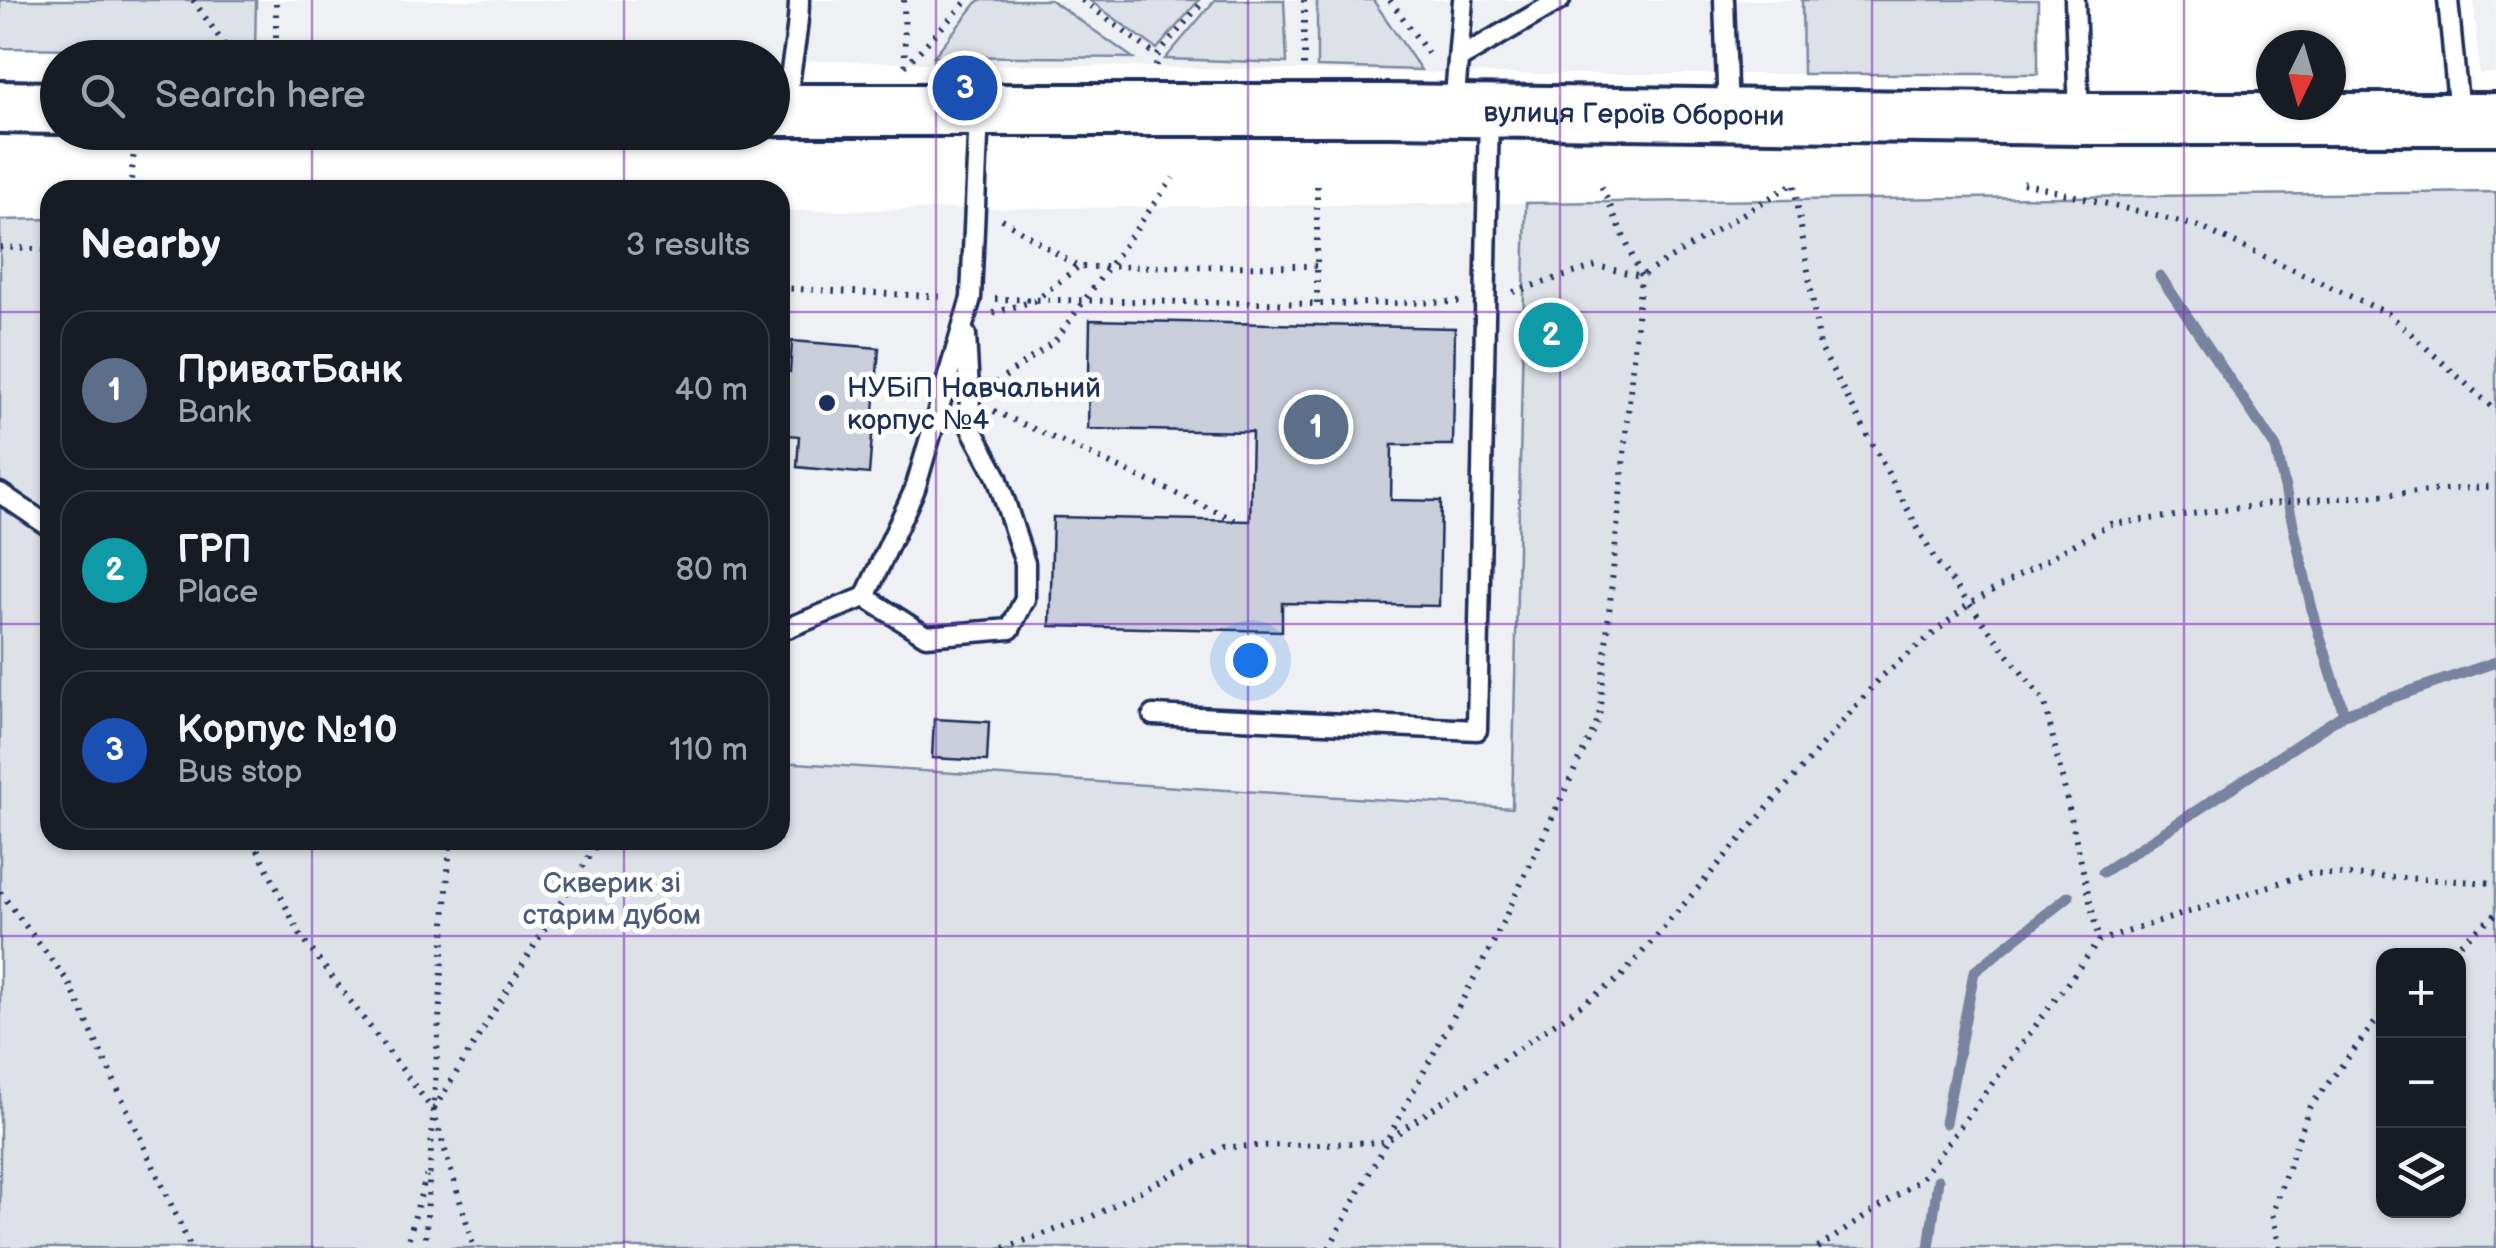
<!DOCTYPE html>
<meta charset="utf-8">
<style>
:root{--surface:#171b24;--page:#242831;--text:#f1f3f6;--muted:#9ea1a6;--line:#363941;--accent:#919bb2}
body{margin:0;font-family:"Balsamiq Sans",sans-serif;background:var(--page);color:var(--text)}
.controls{position:absolute;right:30px;bottom:30px;display:grid;overflow:hidden;border-radius:20px;box-shadow:0 2px 8px #0004}
.controls button{width:90px;height:90px;display:grid;place-items:center;padding:0;border:0;border-bottom:2px solid var(--line);background:var(--surface);color:var(--text);font:50px sans-serif}
.compass{position:absolute;left:2256px;top:30px;width:90px;height:90px;border-radius:50%;background:var(--surface);box-shadow:0 2px 8px #0004;rotate:185deg}
.you{position:absolute;left:1250px;top:660px;width:35px;height:35px;margin:-25px;border:8px solid #fff;border-radius:50%;background:#1a73e8;box-shadow:0 0 0 15px #1a73e833}
.badge{display:grid;place-items:center;width:65px;height:65px;border-radius:50%;background:var(--accent);color:#fff;font-size:32px;font-weight:700}
.pin{position:absolute;translate:-50% -50%;border:5px solid #fff;box-shadow:0 2px 10px #0006}
.list{margin:0;padding:0;list-style:none}
h2{display:flex;justify-content:space-between;align-items:center;height:130px;margin:0;padding:0 40px;font-size:42px}
h2 small{font-size:32px;font-weight:400;color:var(--muted)}
.list li{display:grid;grid-template-columns:65px 1fr auto;gap:30px;align-items:center;box-sizing:border-box;height:160px;margin:0 20px 20px;padding:0 20px;border:2px solid var(--line);border-radius:30px}
.list b{display:block;font-size:38px;white-space:nowrap}
.list p{margin:0;font-size:32px;white-space:nowrap;color:var(--muted)}
.list em{font-size:32px;font-style:normal;color:var(--muted)}
.icon{flex:none;width:55px;height:55px;fill:none;stroke:currentColor;stroke-width:2;stroke-linecap:round;stroke-linejoin:round}
.map{position:relative;flex:none;width:2496px;height:1248px;overflow:hidden}
.search{position:absolute;background:var(--surface);box-shadow:0 2px 8px #0004;left:40px;top:40px;width:750px;height:110px;display:flex;align-items:center;gap:25px;box-sizing:border-box;padding:0 35px;border-radius:55px;color:var(--muted);font-size:38px}
.panel{position:absolute;background:var(--surface);box-shadow:0 2px 8px #0004;left:40px;top:180px;width:750px;height:670px;border-radius:30px}
.map>svg:first-child{display:block}
.built{fill:#eff0f4}
.green{fill:#dee1e7;stroke:#7c88a2;stroke-width:2.5;fill-rule:evenodd}
.lines{fill:none;stroke-linecap:round;stroke-linejoin:round}
.stream{stroke:#77839f;stroke-width:11}
.building{fill:#caceda;stroke:#1b2f5e;stroke-width:2.5}
.lane-casing{stroke:#1b2f5e;stroke-width:25}
.secondary-casing{stroke:#1b2f5e;stroke-width:58}
.path{stroke:#1b2f5e;stroke-width:6;stroke-dasharray:2.5 8;stroke-linecap:butt}
.lane{stroke:#fff;stroke-width:18}
.secondary{stroke:#fff;stroke-width:50}
.grid{fill:none;stroke:#7b2cbf;stroke-width:2.5;stroke-opacity:0.55}
.poi-dot{fill:#1b2f5e;stroke:#fff;stroke-width:4}
.labels{text-anchor:middle;stroke-width:10;stroke-linejoin:round;paint-order:stroke}
.street-label{font-size:28px;fill:#1b2f5e;stroke:#fff}
.poi-label{font-size:28px;fill:#1b2f5e;stroke:#fff;text-anchor:start}
.park-label{font-size:28px;fill:#4c5c80;stroke:#fff}
</style>
<div class="map">
<svg width="2496" height="1248" viewBox="0 0 2496 1248">
<rect width="100%" height="100%" fill="#fff"/>
<filter id="ink" filterUnits="userSpaceOnUse"><feTurbulence type="fractalNoise" baseFrequency=".01" numOctaves="2"/><feDisplacementMap in="SourceGraphic" scale="20" xChannelSelector="R" yChannelSelector="G"/><feConvolveMatrix kernelMatrix="1 2 1 2 8 2 1 2 1" color-interpolation-filters="sRGB"/></filter>
<g filter="url(#ink)">
<!-- built -->
<path class="built" d="M 0,0 L 2038,0 L 2038,74 L 1505,74 L 773,60 L 772,58 L 255,51 L 226,47 Z
M 2474,0 L 2496,0 L 2496,73 L 2479,74 Z
M 1526,203 L 1512,808 L 780,762 L 780,211 Z"/>
<!-- green -->
<path class="green" d="M 0,0 L 256,0 L 255,51 L 0,48 Z
M 979,0 L 1051,0 L 1133,58 L 934,56 Z
M 1089,0 L 1199,0 L 1157,49 Z
M 1215,0 L 1284,0 L 1287,63 L 1165,59 Z
M 1317,0 L 1373,0 L 1421,70 L 1317,67 Z
M 1802,0 L 2038,0 L 2038,74 L 1803,74 Z
M 2496,192 L 2496,1248 L 0,1248 L 0,220 L 50,219 L 50,840 L 780,840 L 780,762 L 1512,808 L 1526,203 ZM 2384,956 L 2458,956 L 2458,1210 L 2384,1210 Z"/>
<g class="lines">
<!-- stream -->
<path class="stream" d="M 2160,276 L 2276,448 L 2313,614 L 2344,714
M 2103,872 L 2344,714 L 2496,662
M 1945,1123 L 1974,972 L 2069,896
M 1929,1248 L 1938,1180"/>
</g>
<!-- building -->
<path class="building" d="M 1090,320 L 1455,328 L 1453,445 L 1392,445 L 1391,500 L 1441,501 L 1439,606 L 1282,603 L 1282,631 L 1050,626 L 1053,517 L 1250,521 L 1252,432 L 1088,429 Z
M 1536,323 L 1567,324 L 1566,347 L 1536,347 Z
M 792,341 L 879,348 L 869,474 L 797,467 L 799,436 L 780,434 L 780,371 L 790,372 Z
M 934,719 L 989,722 L 987,761 L 932,758 Z"/>
<g class="lines">
<!-- lane casing -->
<g class="lane-casing">
<path id="lane" d="M 1724,0 L 1728,114
M 2075,0 L 2079,118
M 2448,0 L 2459,114
M 1458,59 L 1560,0
M 787,109 C 788,72 799,38 799,0
M 1454,109 L 1463,0
M 0,493 L 50,527
M 865,597 L 926,636 L 1010,629 L 1025,599 L 1025,563 L 997,477 L 971,428 L 966,335
M 780,631 L 865,597 L 915,489 L 971,298 L 979,114
M 1153,715 L 1477,730 L 1489,112"/>
</g>
<!-- secondary casing -->
<g class="secondary-casing">
<g id="secondary">
<path d="M 0,107 L 58,108"/>
<path id="s1" d="M 772,110 L 1389,110 L 2079,119 L 2496,119"/>
</g>
</g>
<!-- path -->
<path class="path" d="M 193,0 L 226,47 L 226,58
M 904,0 L 905,64
M 1082,0 L 1157,56
M 1304,0 L 1304,68
M 1390,0 L 1430,56
M 276,58 L 276,0
M 905,66 L 968,0
M 1156,66 L 1157,56 L 1204,0
M 2023,183 L 2200,227 L 2389,314 L 2496,411
M 130,190 L 136,132
M 1002,219 L 1078,267 L 1317,266
M 0,247 L 50,250
M 780,288 L 947,297
M 1513,292 L 1596,266 L 1641,276 L 1794,183 L 1820,347 L 1934,558 L 2045,703 L 2099,941
M 995,299 L 1317,304 L 1462,302
M 1317,304 L 1317,180
M 993,313 L 1034,301 L 1078,267
M 996,383 L 1055,341 L 1173,178
M 994,411 L 1235,520
M 253,840 L 300,935 L 433,1110 L 474,1248
M 0,892 L 69,983 L 191,1248
M 2444,956 L 2496,914
M 434,1109 L 599,840
M 406,1248 L 426,1176
M 425,1248 L 450,840
M 1004,1248 L 1089,1218 L 1224,1147 L 1385,1142 L 1620,978 L 1881,677 L 1969,604 L 2110,524 L 2288,502 L 2496,486
M 1329,1248 L 1494,941 L 1599,718 L 1641,276 L 1600,183
M 1818,1248 L 1920,1180 L 2099,941 L 2310,873 L 2496,883
M 2280,1248 L 2272,1213 L 2309,1108 L 2384,1011"/>
<!-- lane -->
<use href="#lane" class="lane"/>
<!-- secondary -->
<use href="#secondary" class="secondary"/>
</g>
</g>
<!-- grid -->
<path class="grid" d="M 312,0 L 312,58M 624,0 L 624,58M 936,0 L 936,1248M 1248,0 L 1248,1248M 1560,0 L 1560,1248M 1872,0 L 1872,1248M 2184,0 L 2184,1248M 312,132 L 312,190M 624,132 L 624,190M 0,312 L 50,312M 780,312 L 2496,312M 0,624 L 50,624M 780,624 L 2496,624M 312,840 L 312,1248M 624,840 L 624,1248M 0,936 L 2496,936"/>
<!-- markers -->
<circle class="poi-dot" cx="827" cy="403" r="10"/>
<g class="labels">
<!-- street labels -->
<g class="street-label">
<text dy="10" stroke="none"><textPath href="#s1" startOffset="862">вулиця Героїв Оборони</textPath></text>
</g>
<!-- poi labels -->
<g class="poi-label">
<text x="847" y="397">НУБіП Навчальний<tspan x="847" dy="32">корпус №4</tspan></text>
</g>
<!-- park labels -->
<g class="park-label">
<text x="612" y="892">Скверик зі<tspan x="612" dy="32">старим дубом</tspan></text>
</g>
</g>
</svg>
<div class="controls">
<button>+</button>
<button>−</button>
<button><svg class="icon" aria-label="layers" viewBox="0 0 24 24"><path d="M12 4l9 5-9 5-9-5zM3 14l9 5 9-5"/></svg></button>
</div>
<svg class="compass" viewBox="-18 -18 36 36"><path d="M0-13l5 13h-10z" fill="#e53935"/><path d="M0 13l5-13h-10z" fill="#9ea1a6"/></svg>
<div class="you"></div>
<div class="pin badge" style="left:1316px;top:427px;background:#5c6f8a">1</div>
<div class="pin badge" style="left:1551px;top:335px;background:#0f9aa8">2</div>
<div class="pin badge" style="left:965px;top:88px;background:#1a4fb4">3</div>
<div class="search"><svg class="icon" aria-label="search" viewBox="0 0 24 24"><circle cx="10" cy="10" r="6"/><path d="M15 15l6 6"/></svg>Search here</div>
<section class="panel">
<h2>Nearby<small>3 results</small></h2>
<ul class="list">
<li><span class="badge" style="background:#5c6f8a">1</span><div><b>ПриватБанк</b><p>Bank</p></div><em>40 m</em></li>
<li><span class="badge" style="background:#0f9aa8">2</span><div><b>ГРП</b><p>Place</p></div><em>80 m</em></li>
<li><span class="badge" style="background:#1a4fb4">3</span><div><b>Корпус №10</b><p>Bus stop</p></div><em>110 m</em></li>
</ul>
</section>
</div>
